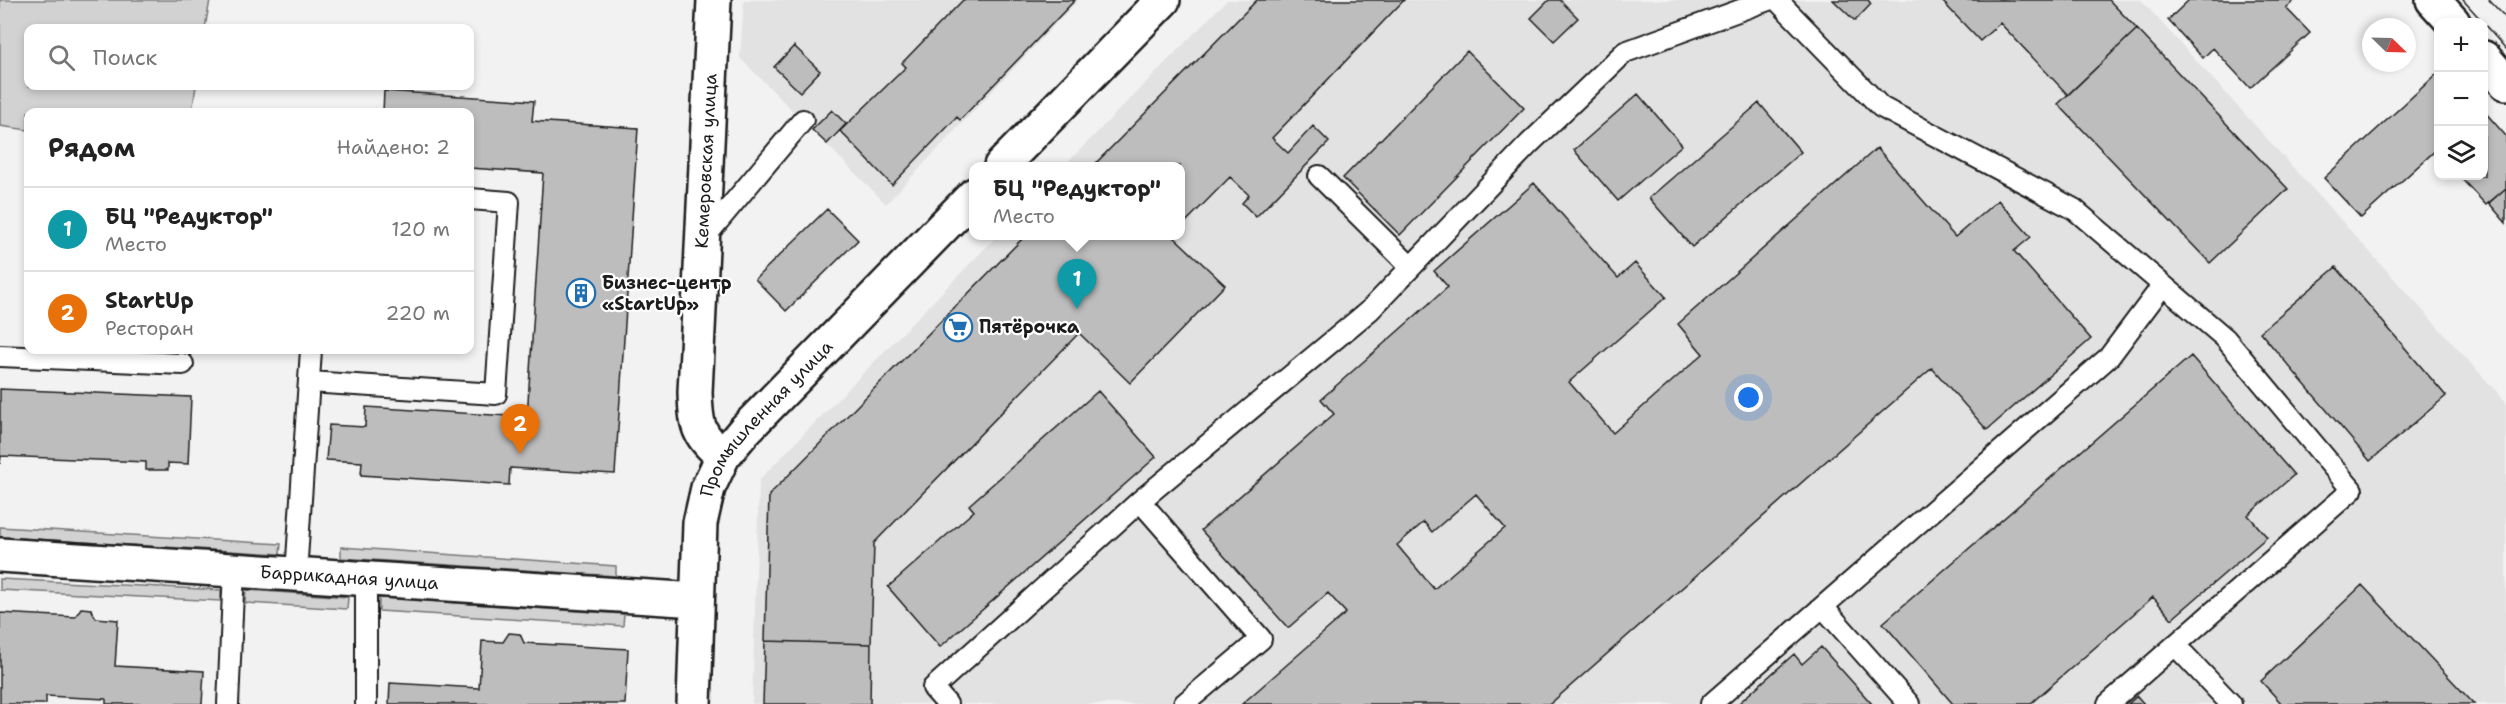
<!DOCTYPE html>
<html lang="ru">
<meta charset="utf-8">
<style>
:root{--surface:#fff;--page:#f6f6f6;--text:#222;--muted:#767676;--line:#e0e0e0;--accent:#ea580c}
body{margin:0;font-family:"Shantell Sans",sans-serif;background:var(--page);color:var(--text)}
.controls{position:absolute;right:18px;top:18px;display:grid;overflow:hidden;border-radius:12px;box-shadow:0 3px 9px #0003}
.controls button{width:54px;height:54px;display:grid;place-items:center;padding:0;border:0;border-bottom:2px solid var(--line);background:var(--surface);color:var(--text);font:30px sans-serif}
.compass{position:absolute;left:2362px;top:18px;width:54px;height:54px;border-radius:50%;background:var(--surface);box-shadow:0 3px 9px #0003;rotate:113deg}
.you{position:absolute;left:1749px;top:398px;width:21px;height:21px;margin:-15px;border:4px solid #fff;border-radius:50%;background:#1a73e8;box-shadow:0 0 0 9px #1a73e833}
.badge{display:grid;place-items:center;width:39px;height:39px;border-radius:50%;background:var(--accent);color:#fff;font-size:20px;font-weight:700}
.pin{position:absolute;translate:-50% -50px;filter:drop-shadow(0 2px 3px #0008)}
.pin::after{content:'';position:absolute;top:32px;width:21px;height:18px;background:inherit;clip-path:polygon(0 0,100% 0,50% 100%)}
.popup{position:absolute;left:969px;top:162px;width:216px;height:78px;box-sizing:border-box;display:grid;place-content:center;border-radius:12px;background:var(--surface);filter:drop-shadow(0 2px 4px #0005);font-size:20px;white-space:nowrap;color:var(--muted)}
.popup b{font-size:22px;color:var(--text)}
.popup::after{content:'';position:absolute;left:50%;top:100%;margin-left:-12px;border:12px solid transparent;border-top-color:var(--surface)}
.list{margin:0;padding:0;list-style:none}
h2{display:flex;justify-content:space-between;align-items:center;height:78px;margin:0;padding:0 24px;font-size:26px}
h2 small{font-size:20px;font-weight:400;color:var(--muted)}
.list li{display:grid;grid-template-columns:39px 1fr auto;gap:18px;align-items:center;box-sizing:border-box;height:84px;padding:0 24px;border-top:2px solid var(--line)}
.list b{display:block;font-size:22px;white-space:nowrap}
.list p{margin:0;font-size:20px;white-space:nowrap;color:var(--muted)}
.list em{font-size:20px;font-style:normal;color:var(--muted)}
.icon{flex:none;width:33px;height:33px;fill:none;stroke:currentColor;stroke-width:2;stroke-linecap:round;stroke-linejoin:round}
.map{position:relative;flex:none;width:2506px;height:704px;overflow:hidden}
.search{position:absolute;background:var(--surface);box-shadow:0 3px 9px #0003;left:24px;top:24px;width:450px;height:66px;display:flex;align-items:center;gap:15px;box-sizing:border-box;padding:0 21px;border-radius:12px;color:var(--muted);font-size:22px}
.panel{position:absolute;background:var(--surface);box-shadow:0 3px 9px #0003;left:24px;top:108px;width:450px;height:246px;border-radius:12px}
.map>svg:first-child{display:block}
.built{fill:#e2e2e2}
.green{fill:#d2d2d2;stroke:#777;stroke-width:1.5}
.building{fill:#bdbdbd;stroke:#1c1c1c;stroke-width:1.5;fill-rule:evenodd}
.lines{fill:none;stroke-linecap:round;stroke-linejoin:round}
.service-casing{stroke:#1c1c1c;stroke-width:24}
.minor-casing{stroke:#1c1c1c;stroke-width:38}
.tertiary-casing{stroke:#1c1c1c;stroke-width:38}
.service{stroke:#fff;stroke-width:20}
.minor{stroke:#fff;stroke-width:33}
.tertiary{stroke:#fff;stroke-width:33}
.tram{stroke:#1c1c1c;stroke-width:1.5}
.labels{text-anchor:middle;stroke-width:4.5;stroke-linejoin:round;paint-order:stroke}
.street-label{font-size:18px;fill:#1c1c1c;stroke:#fff}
.poi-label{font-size:18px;font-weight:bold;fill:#1c1c1c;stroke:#fff;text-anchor:start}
</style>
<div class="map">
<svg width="2506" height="704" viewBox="0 0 2506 704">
<rect width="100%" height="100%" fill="#f2f2f2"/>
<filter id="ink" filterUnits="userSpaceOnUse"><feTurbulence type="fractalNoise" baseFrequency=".0167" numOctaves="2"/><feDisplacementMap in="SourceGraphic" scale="12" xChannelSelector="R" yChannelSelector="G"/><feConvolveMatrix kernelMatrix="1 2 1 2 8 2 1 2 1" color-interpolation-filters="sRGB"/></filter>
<g filter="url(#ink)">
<!-- built -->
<path class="built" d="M 744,0 L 1078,0 L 886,204 L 740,58 Z
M 1227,0 L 2141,0 L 2506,402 L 2506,704 L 752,704 L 759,480 L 997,236 L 1180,236 L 1180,166 L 1064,166 Z"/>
<!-- green -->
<path class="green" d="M 0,0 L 210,0 L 205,28 L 28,28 L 28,86 L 196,86 L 192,112 L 28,112 L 28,130 L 0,126 Z
M 0,527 L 281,544 L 280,554 L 0,537 Z
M 341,547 L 616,566 L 616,576 L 341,558 Z
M 0,579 L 221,590 L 221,601 L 0,590 Z
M 246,590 L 348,597 L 347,609 L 245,603 Z
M 379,598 L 624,614 L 623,626 L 379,611 Z"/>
<!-- building -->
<path class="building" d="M 963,0 L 1075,0 L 960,120 L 957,117 L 892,185 L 840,131 L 906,67 L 902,63 Z
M 1257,0 L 1404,0 L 1272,138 L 1288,153 L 1313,126 L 1329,142 L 1256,217 L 1242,203 L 1249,195 L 1230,177 L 1180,228 L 1180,166 L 1093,166 Z
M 1549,0 L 1560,0 L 1578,18 L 1554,41 L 1531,18 Z
M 1833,0 L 1868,0 L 1871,4 L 1855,21 Z
M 1941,0 L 2109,0 L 2137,29 L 2068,95 L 2000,23 L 1980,41 Z
M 2189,0 L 2295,0 L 2286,8 L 2310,33 L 2250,88 L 2213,48 L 2203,58 L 2168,20 Z
M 2137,29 L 2288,189 L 2210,263 L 2058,104 Z
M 794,46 L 820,71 L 800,92 L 774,67 Z
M 1467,51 L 1524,108 L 1400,235 L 1343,178 Z
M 2438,73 L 2438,153 L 2436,150 L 2361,218 L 2324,178 Z
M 384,91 L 534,101 L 532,121 L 638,128 L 615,474 L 510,468 L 509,485 L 361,475 L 362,462 L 326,460 L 329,425 L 365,427 L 366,407 L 527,417 L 543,173 L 470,168 L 470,112 L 383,112 Z
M 1638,94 L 1682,145 L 1618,201 L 1574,150 Z
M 1759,103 L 1801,152 L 1692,247 L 1649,198 Z
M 832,110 L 846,124 L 827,144 L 812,130 Z
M 2484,111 L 2506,136 L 2506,188 L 2486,205 L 2459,176 L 2484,176 Z
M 1877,148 L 1955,237 L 1998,200 L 2031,237 L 2014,251 L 2091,339 L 1987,430 L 1932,368 L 1550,704 L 1242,704 L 1346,613 L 1328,593 L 1288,628 L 1201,530 L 1334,414 L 1321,399 L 1448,287 L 1434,271 L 1534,183 L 1618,278 L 1635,263 L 1666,297 L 1569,382 L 1613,433 L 1703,354 L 1678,324 ZM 1476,494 L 1505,528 L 1434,589 L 1397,545 L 1424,522 L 1432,532 Z
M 2506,188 L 2506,223 L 2489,203 Z
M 827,209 L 858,240 L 786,311 L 755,279 Z
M 1025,236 L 1173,236 L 1225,285 L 1130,383 L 1079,333 L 874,543 L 871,644 L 765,641 L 769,495 Z
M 2336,267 L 2446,396 L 2370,461 L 2260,332 Z
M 2191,356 L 2294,475 L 2248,515 L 2267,537 L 2172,619 L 2153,597 L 2030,704 L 1953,704 L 1883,623 Z
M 0,389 L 191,397 L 188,464 L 168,463 L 168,470 L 146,470 L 146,462 L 1,456 L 0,464 Z
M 1098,391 L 1156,457 L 940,647 L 888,587 L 974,511 L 969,505 Z
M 2362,585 L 2474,704 L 2282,704 L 2261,681 Z
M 81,608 L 91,609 L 96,618 L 118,620 L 115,666 L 204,671 L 202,704 L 106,704 L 106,699 L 46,696 L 46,704 L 0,704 L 0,613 L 75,617 Z
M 509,633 L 520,634 L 524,643 L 628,649 L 625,704 L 389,704 L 390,683 L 479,688 L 482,641 L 503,642 Z
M 765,641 L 871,644 L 870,704 L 763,704 Z
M 1821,647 L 1872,704 L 1738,704 L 1794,654 L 1802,664 Z
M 2137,696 L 2144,704 L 2128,704 Z"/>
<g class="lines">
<!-- service casing -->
<g class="service-casing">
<path id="service" d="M 1777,0 L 1881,107 L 2074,209 L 2225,338 L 2352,490 L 2108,704
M 1319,176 L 1411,267
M 704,238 L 803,120
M 0,356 L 183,364
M 309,382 L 496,394 L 509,202 L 470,199
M 1140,501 L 1261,639 L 1184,704
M 296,574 L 311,350
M 1823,607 L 1909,704
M 2175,645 L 2231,704
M 228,704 L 234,570
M 366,704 L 366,579
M 947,704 L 933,688 L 1140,501 L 1370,310 L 1529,144 L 1625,52 L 1768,0
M 1711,704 L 2109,357 L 2163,285"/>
</g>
<!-- minor casing -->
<g class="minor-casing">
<g id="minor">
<path d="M 714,0 L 695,392 C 696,425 697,435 723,456"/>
<path id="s1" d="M 0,555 L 697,600"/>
</g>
</g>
<!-- tertiary casing -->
<g class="tertiary-casing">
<g id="tertiary">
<path d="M 2433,0 L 2453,22"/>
<path d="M 2484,58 L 2506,83"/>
<path d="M 1001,166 L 1163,0"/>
<path id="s2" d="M 694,704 L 700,523 L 708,488 L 723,456 L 744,431 L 974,195"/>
</g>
</g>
<!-- service -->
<use href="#service" class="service"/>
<!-- minor -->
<use href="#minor" class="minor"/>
<!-- tertiary -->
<use href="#tertiary" class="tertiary"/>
<!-- tram -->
<path class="tram" d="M 2463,0 L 2483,22
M 2489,0 L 2506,18
M 2484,24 L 2506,49"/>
</g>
</g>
<!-- icons -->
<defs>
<g id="building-ring" transform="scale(1.5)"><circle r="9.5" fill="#fff" stroke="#1f6fb2" stroke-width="1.5"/><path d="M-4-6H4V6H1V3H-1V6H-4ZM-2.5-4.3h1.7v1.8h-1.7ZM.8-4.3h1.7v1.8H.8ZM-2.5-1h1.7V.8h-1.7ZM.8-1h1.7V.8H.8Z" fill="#1f6fb2"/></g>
<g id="supermarket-ring" transform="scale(1.5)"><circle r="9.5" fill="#fff" stroke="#1f6fb2" stroke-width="1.5"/><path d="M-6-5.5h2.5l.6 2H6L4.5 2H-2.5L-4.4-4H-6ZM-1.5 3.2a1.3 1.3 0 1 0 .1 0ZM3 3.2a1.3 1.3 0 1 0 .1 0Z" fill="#1f6fb2"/></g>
</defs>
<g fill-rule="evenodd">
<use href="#building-ring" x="581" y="293"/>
<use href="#supermarket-ring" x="958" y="327"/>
</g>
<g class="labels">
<!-- street labels -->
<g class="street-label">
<text transform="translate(706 161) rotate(-87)" y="6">Кемеровская улица</text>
<text dy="6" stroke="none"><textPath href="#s2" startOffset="308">Промышленная улица</textPath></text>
<text dy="6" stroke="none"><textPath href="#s1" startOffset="350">Баррикадная улица</textPath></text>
</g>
<!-- poi labels -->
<g class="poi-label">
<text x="602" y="289">Бизнес-центр<tspan x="602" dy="21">«StartUp»</tspan></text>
<text x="979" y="333">Пятёрочка</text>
</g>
</g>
</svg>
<div class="controls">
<button>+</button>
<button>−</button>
<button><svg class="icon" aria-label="layers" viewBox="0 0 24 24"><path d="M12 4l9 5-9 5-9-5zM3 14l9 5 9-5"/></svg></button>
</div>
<svg class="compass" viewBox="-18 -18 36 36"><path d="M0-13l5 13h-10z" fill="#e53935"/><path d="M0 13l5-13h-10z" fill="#767676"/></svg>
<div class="you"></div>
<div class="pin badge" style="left:1077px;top:309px;background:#0f9aa8">1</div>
<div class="popup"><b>БЦ &quot;Редуктор&quot;</b>Место</div>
<div class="pin badge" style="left:520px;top:454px;background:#e8710a">2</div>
<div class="search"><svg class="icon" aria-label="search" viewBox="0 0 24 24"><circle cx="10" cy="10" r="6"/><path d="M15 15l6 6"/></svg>Поиск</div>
<section class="panel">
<h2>Рядом<small>Найдено: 2</small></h2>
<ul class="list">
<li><span class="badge" style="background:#0f9aa8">1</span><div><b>БЦ &quot;Редуктор&quot;</b><p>Место</p></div><em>120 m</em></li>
<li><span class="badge" style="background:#e8710a">2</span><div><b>StartUp</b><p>Ресторан</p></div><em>220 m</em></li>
</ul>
</section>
</div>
